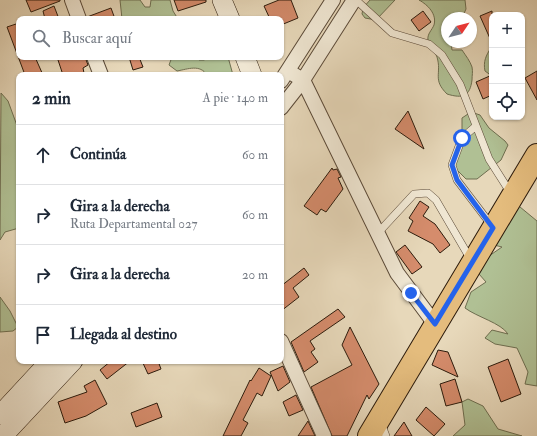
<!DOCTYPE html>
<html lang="es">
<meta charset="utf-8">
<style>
:root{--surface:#fff;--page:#f6f6f7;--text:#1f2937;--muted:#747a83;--line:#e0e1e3}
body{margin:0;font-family:"IM FELL Double Pica",serif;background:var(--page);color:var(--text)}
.controls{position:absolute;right:12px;top:12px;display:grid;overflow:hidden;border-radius:8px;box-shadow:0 1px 3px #0004}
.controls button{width:36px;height:36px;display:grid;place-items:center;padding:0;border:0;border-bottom:1px solid var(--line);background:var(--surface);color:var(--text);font:20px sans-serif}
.compass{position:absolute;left:441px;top:12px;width:36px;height:36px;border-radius:50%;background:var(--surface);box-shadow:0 1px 3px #0004;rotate:55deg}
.stop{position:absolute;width:12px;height:12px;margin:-9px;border:3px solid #2563eb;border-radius:50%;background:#fff}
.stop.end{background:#2563eb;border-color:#fff;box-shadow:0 1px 4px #0008}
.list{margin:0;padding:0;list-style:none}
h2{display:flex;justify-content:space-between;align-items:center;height:52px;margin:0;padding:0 16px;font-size:17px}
h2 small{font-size:13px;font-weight:400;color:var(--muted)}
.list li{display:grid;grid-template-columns:26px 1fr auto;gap:12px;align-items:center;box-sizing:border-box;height:60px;padding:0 16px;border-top:1px solid var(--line)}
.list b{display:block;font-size:15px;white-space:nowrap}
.list p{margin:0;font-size:13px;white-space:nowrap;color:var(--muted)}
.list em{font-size:13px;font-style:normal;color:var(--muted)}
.icon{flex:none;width:22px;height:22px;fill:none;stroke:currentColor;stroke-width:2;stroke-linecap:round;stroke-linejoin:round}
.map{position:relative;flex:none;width:537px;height:436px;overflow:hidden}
.search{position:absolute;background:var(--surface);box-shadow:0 1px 3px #0004;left:16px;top:16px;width:268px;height:44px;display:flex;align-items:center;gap:10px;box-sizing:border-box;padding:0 14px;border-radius:8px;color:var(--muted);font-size:15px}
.panel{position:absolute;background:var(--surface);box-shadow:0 1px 3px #0004;left:16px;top:72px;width:268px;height:292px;border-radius:8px}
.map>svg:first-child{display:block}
.green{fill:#b0c094;stroke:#6e6e50}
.building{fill:#d58c6c;stroke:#2c1b0c}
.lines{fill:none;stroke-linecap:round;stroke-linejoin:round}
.lane-casing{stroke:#5b4a38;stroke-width:8}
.street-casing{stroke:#5b4a38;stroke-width:16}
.secondary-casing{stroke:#2c1b0c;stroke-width:20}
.primary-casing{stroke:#2c1b0c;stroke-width:24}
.lane{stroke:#efe6d2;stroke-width:7}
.street{stroke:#efe6d2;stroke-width:14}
.secondary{stroke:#efe6d2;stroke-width:19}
.primary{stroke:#e4bc7d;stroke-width:22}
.route{stroke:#2563eb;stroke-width:5}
</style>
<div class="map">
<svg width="537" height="436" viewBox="0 0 537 436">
<rect width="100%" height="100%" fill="#e7d8ba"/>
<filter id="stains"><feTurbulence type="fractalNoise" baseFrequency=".005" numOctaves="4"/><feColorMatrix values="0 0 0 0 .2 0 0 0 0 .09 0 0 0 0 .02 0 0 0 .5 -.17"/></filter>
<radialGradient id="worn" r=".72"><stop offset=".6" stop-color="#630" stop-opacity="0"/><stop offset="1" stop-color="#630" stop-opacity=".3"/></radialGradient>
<!-- green -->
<path class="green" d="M 120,0 L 140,0 L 145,7 L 150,7 L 151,0 L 170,0 L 173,11 L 178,19 L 122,19 Z
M 370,0 L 395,0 L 376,20 L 365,18 L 362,14 L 363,8 Z
M 419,0 L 465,0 L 466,9 L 462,18 L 447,18 L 447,42 L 451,42 L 452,50 L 462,50 C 466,56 470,61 472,67 C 473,72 472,75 472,80 C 470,96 463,99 447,94 C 432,79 442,74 437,57 C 435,51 430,46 428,40 C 427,34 432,30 434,25 C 437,14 428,5 419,0 Z
M 492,46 L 492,76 L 485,71 C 483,62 486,55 491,48 L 489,48 Z
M 172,57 L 197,57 L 199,60 L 204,60 L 209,57 L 228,57 L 233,75 L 207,75 C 200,64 188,69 177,71 L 169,65 Z
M 1,93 L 8,101 L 19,131 L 19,228 L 5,232 L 0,240 Z
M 471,112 L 480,115 L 489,128 L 505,141 L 508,145 L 501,160 L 477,179 L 466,179 L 454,167 L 462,136 L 462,118 Z
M 514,202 L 537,221 L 537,386 L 525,384 L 528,372 L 517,348 L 495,344 L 485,338 L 492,330 L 508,334 C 501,323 477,317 465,308 L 471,292 L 486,282 L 479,274 L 476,265 L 502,247 L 494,245 Z
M 0,297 L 10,311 L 18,327 L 13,331 L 0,332 Z
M 468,399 L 483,406 L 498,429 L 522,436 L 453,436 L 465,425 L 462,402 Z"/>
<!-- building -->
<path class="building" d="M 26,0 L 60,0 L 60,1 L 31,12 Z
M 174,0 L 206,0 L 206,2 L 178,11 Z
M 279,0 L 291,0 L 298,18 L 281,25 L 281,19 L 270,19 L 264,6 Z
M 54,6 L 59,19 L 45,19 L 43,11 Z
M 111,8 L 115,19 L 87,19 L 87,17 Z
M 423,11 L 431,22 L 419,31 L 411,20 Z
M 492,11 L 492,43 L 480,16 Z
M 19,23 L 19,57 L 35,57 L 43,75 L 25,75 L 7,27 Z
M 57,57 L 85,57 L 88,65 L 83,68 L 84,73 L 77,75 L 63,75 Z
M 129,57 L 139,57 L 143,67 L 133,70 Z
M 537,71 L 537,100 L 525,78 Z
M 492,75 L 492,95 L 483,99 L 476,82 Z
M 408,111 L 424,149 L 395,129 Z
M 332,168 L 333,170 L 337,169 L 341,177 L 338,178 L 343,189 L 326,212 L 321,209 L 317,215 L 304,206 Z
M 420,201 L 429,207 L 423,216 L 435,224 L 450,245 L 440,253 L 433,244 L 408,231 L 413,221 L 409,218 Z
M 405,245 L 422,267 L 412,274 L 396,252 Z
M 304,268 L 309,275 L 293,288 L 299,297 L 281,311 L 281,286 Z
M 338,309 L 345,317 L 310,341 L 315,349 L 311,352 L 318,362 L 304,372 L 291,342 Z
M 350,327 L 379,384 L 369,399 L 367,395 L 347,436 L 332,436 L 311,387 L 352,365 L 342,345 Z
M 438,350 L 448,352 L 458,377 L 432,365 Z
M 508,359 L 521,394 L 501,402 L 488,367 Z
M 111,361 L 130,361 L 107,379 L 100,370 Z
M 142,361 L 158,361 L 161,369 L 148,374 Z
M 283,366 L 290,382 L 278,391 L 270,372 Z
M 259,368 L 271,376 L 262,396 L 257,393 L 243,420 L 248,423 L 241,436 L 223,436 L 250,380 L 251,381 Z
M 455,379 L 462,402 L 446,406 L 440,384 Z
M 95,380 L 107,404 L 86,416 L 65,423 L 58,402 L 87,392 L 84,386 Z
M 296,395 L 303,410 L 289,416 L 283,402 Z
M 157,403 L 162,417 L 136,427 L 131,413 Z
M 426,407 L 445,424 L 434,436 L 416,420 Z
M 308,421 L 315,436 L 298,436 Z
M 404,422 L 412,436 L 394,436 Z"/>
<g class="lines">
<!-- lane casing -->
<g class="lane-casing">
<path id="lane" d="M 356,0 L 392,33 L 429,44 L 442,55 L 460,84 L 489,159 L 510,192
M 476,126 L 462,138 L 452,165 L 457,180 L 492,226
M 377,234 L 414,194 L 428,193 L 436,200 L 471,260
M 381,423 L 386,436"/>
</g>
<!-- street casing -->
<g class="street-casing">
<path id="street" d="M 72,0 L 79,19
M 94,57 L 101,75
M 288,71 L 303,80 L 397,273 L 435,324
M 281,81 L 333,0
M 281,108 L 303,80 L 354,0
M 281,341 L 324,436"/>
</g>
<!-- secondary casing -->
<g class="secondary-casing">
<path id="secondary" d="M 222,0 L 230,19
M 245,57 L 252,75
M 0,415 L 50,361
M 3,436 L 73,361"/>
</g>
<!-- primary casing -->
<g class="primary-casing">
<path id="primary" d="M 369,436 L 537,155"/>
</g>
<!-- lane -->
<use href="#lane" class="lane"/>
<!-- street -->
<use href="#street" class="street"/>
<!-- secondary -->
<use href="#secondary" class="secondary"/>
<!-- primary -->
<use href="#primary" class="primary"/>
</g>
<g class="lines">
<!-- route -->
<path class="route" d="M 411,293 L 435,324 L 493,228 L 457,180 L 452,165 L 462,138"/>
</g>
<rect width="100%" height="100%" filter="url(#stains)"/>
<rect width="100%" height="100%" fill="url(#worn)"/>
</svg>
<div class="controls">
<button>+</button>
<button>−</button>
<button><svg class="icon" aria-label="locate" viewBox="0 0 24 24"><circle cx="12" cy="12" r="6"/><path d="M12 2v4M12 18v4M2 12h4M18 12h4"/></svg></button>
</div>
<svg class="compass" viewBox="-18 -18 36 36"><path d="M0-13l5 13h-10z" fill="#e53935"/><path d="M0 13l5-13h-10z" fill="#747a83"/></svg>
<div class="stop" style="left:462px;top:138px"></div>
<div class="stop end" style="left:411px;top:293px"></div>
<div class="search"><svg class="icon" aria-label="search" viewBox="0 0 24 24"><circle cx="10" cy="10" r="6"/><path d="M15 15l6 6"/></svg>Buscar aquí</div>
<section class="panel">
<h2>2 min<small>A pie · 140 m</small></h2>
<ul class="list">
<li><svg class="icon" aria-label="ahead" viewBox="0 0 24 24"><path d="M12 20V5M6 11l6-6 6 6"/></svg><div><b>Continúa</b></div><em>60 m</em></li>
<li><svg class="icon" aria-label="right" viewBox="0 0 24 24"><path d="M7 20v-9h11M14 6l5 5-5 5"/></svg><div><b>Gira a la derecha</b><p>Ruta Departamental 027</p></div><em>60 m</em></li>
<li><svg class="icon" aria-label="right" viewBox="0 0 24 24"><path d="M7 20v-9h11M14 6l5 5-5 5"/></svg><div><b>Gira a la derecha</b></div><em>20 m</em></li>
<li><svg class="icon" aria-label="arrive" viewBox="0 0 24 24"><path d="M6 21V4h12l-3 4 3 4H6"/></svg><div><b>Llegada al destino</b></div></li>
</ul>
</section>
</div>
